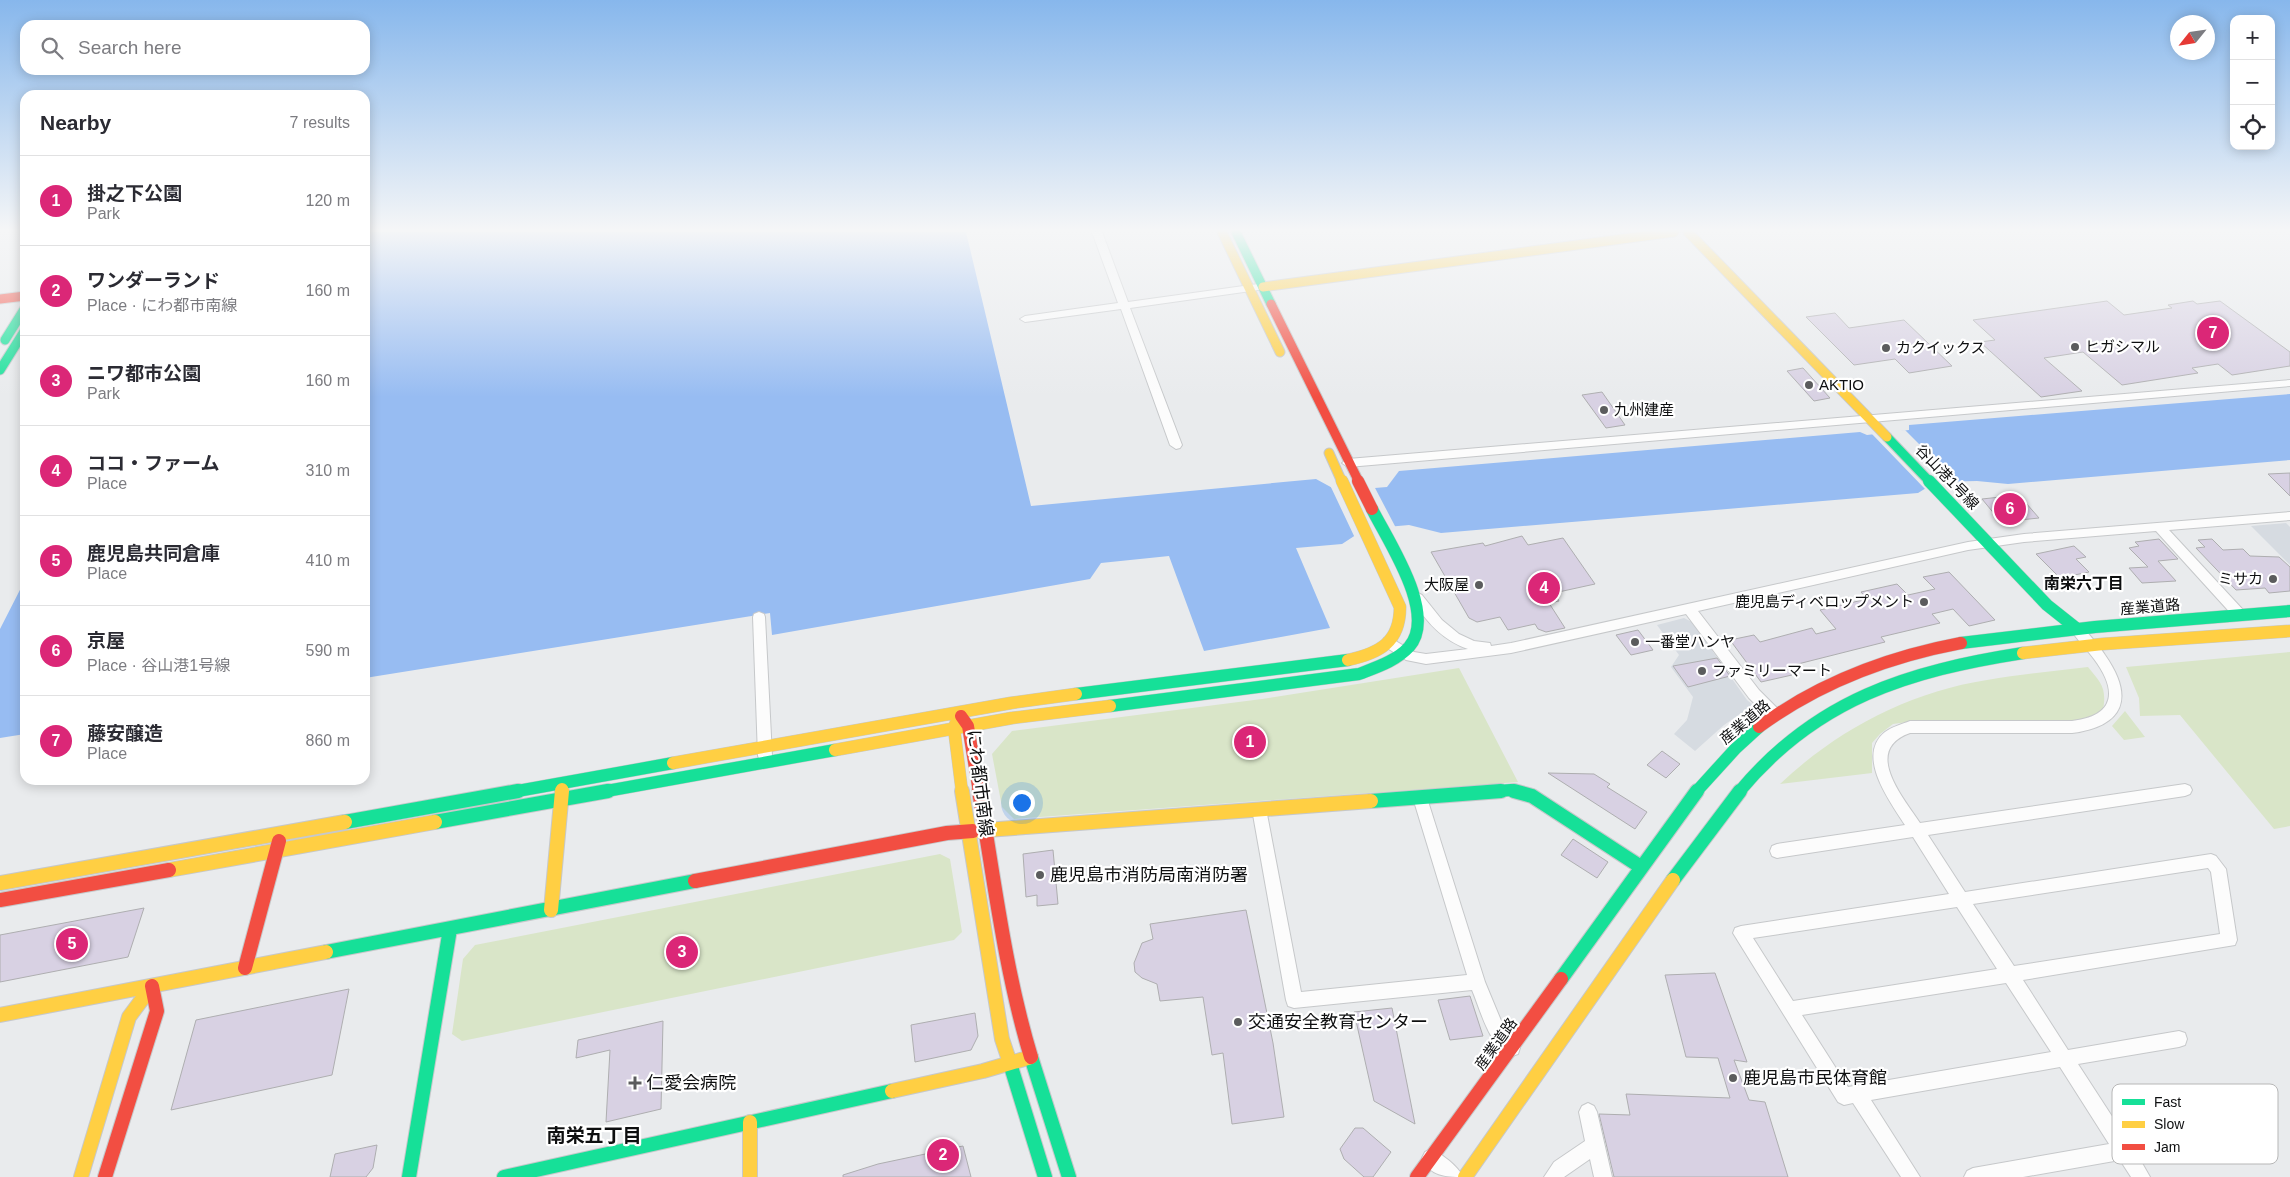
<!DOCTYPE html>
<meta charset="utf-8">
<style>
:root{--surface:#fff;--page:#f2f2f3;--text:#2b2b33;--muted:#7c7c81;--line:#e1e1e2;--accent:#db2777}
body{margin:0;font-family:Arial,"Noto Sans JP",sans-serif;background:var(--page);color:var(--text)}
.controls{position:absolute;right:15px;top:15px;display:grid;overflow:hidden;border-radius:10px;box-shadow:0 2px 12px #0003}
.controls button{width:45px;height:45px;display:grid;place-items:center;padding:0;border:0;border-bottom:1px solid var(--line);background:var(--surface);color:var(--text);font:25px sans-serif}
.compass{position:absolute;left:2170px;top:15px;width:45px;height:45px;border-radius:50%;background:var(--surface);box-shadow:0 2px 12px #0003;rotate:240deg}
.you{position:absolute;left:1021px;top:802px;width:18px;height:18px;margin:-12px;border:4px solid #fff;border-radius:50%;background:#1a73e8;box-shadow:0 0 0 8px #1a73e833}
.badge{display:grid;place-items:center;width:32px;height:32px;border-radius:50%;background:var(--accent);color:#fff;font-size:16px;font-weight:700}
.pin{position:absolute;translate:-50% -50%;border:2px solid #fff;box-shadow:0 1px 5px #0006}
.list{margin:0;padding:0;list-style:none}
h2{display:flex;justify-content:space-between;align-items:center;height:65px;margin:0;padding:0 20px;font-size:21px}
h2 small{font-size:16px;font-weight:400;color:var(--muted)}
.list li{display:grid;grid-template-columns:32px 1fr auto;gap:15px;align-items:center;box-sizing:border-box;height:90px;padding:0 20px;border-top:1px solid var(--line)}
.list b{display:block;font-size:19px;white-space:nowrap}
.list p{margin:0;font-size:16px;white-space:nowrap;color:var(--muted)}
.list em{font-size:16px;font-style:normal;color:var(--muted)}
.icon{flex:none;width:28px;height:28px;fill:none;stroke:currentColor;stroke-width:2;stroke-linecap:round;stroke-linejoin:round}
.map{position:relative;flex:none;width:2290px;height:1177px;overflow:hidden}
.search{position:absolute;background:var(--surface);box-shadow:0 2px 12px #0003;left:20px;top:20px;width:350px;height:55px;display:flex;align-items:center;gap:12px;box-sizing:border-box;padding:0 18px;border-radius:15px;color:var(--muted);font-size:19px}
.panel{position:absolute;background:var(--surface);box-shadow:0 2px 12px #0003;left:20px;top:90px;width:350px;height:695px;border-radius:15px}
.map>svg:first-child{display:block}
.built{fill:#d6dbe1}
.green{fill:#d9e5c8}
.water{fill:#97bcf2}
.pier{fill:#e9ebed}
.building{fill:#d8d1e3;stroke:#aeaeb0}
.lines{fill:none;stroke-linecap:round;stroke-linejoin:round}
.street-casing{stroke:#c6c8ca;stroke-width:2}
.fast-far2-casing{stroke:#c6c8ca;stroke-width:11}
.fast-far1-casing{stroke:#c6c8ca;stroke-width:13}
.fast-casing{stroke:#c6c8ca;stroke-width:16}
.slow-far2-casing{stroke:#c6c8ca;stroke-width:11}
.slow-far1-casing{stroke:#c6c8ca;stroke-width:13}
.slow-casing{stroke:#c6c8ca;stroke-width:16}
.jam-far2-casing{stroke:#c6c8ca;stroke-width:11}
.jam-far1-casing{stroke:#c6c8ca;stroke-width:13}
.jam-casing{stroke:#c6c8ca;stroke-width:16}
.street{fill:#fcfcfc;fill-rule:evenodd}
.fast-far2{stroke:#16e098;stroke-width:9}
.fast-far1{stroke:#16e098;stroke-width:12}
.fast{stroke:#16e098;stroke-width:14}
.slow-far2{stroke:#ffcf43;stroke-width:9}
.slow-far1{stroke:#ffcf43;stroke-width:12}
.slow{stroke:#ffcf43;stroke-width:14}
.jam-far2{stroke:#f24e42;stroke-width:9}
.jam-far1{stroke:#f24e42;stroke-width:12}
.jam{stroke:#f24e42;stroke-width:14}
.poi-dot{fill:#5b5c5d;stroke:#fff;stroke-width:2}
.labels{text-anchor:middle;stroke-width:4.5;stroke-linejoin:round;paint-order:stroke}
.poi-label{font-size:15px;fill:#0e0f10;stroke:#fff;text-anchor:start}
.street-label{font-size:15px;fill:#0e0f10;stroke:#fff}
.neighbourhood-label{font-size:16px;font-weight:bold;fill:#0e0f10;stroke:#fff}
.near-street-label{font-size:18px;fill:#0e0f10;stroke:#fff}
.near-poi-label{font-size:18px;fill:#0e0f10;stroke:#fff;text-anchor:start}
.near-neighbourhood-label{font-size:19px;font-weight:bold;fill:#0e0f10;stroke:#fff}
.key{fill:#fff;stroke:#b7b7b7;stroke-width:1}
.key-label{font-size:14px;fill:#0e0f10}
</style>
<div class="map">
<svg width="2290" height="1177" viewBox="0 0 2290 1177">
<rect width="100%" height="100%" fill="#e9ebed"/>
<!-- built -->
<path class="built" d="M 2286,523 L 2290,527 L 2290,565 L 2251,526 Z
M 1684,618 L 1692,622 L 1747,700 L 1753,705 L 1724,725 L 1695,751 L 1674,734 L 1687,720 L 1693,697 L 1671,667 L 1679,655 L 1657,625 Z"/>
<!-- green -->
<path class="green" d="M 2290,652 L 2290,826 L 2274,829 L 2180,715 L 2140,716 L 2139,698 L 2126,667 Z
M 2088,667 C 2101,683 2107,688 2103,710 L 2088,718 L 2069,721 L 1922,720 L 1893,724 L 1880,734 L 1872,743 L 1872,773 L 1780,784 C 1837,730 1909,692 1987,680 C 2021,674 2055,671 2088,667 Z
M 1459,668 L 1518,782 L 1014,819 L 1002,807 L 992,754 L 1012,731 L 1262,699 Z
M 2125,711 L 2145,737 L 2124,740 L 2112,726 Z
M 940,854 L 950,859 L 962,932 L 954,940 L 462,1041 L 452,1034 L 463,959 L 475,945 Z"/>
<!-- water -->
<path class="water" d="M 365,232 L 966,232 L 1031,506 L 1316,479 L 1338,491 L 1387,487 L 1399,471 L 1860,432 L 1867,435 L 1909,430 L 1909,425 L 2290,394 L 2290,460 L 2008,484 L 1977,481 L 1936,482 L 1918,493 L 1441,533 L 1409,525 L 1365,529 L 1342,544 L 1296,548 L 1330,628 L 1204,651 L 1169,556 L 1101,563 L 1090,579 L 772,635 L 770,613 L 365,678 Z
M 25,580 L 25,734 L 0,738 L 0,629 Z"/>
<!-- pier -->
<path class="pier" d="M 1905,430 L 1959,484 L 1937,484 L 1926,490 L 1871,433 Z
M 1329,483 L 1339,489 L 1374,486 L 1396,528 L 1365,531 L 1355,538 Z"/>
<!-- building -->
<path class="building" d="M 2107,301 L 2124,315 L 2172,308 L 2168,305 L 2193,301 L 2197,304 L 2220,301 L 2290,352 L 2290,366 L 2232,375 L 2218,364 L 2192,368 L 2198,373 L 2122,385 L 2083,352 L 2044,358 L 2082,391 L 2041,397 L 1980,342 L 1995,340 L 1973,320 Z
M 1835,313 L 1849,328 L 1904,320 L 1952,366 L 1909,373 L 1895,359 L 1854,365 L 1806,317 Z
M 1803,368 L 1830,398 L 1814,401 L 1787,371 Z
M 1602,392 L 1625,425 L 1606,428 L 1582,395 Z
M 2290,473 L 2290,496 L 2268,474 Z
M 2019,495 L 2039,518 L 2001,522 L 1982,499 Z
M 1522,536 L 1528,545 L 1563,538 L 1595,584 L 1554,593 L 1559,601 L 1549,603 L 1565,628 L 1546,632 L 1538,629 L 1535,624 L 1508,630 L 1500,617 L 1477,622 L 1469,618 L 1431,552 L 1483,543 L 1485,546 Z
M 2159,539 L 2178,559 L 2158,561 L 2176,581 L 2142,583 L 2129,568 L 2148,567 L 2129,548 L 2139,546 L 2135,542 Z
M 2212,539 L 2223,550 L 2243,549 L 2250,556 L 2279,557 L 2290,567 L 2290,591 L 2269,593 L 2265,588 L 2236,590 L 2196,548 L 2205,547 L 2198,540 Z
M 2074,546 L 2086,557 L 2076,559 L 2089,572 L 2060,578 L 2036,554 Z
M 1949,572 L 1995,620 L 1969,626 L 1953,609 L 1932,614 L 1940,623 L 1881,637 L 1885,642 L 1786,667 L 1792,675 L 1761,682 L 1730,640 L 1754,635 L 1760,642 L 1812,628 L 1816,634 L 1836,629 L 1820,610 L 1867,599 L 1861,592 L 1897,584 L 1908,595 L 1935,589 L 1923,577 Z
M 1638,630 L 1653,650 L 1631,655 L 1616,635 Z
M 1717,658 L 1730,676 L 1688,687 L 1673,666 Z
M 1662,751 L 1680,764 L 1666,778 L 1647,765 Z
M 1548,773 L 1594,774 L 1610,784 L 1607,787 L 1647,812 L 1635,829 Z
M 1573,839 L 1608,862 L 1597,878 L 1561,855 Z
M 1053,850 L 1058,904 L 1037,906 L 1037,895 L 1026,897 L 1023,854 Z
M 144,908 L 128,957 L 0,982 L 0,935 Z
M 1246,910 L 1273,1043 L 1284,1117 L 1232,1124 L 1223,1053 L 1212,1055 L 1203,997 L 1160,1001 L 1157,984 L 1142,978 L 1135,972 L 1134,963 L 1142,943 L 1153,939 L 1150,924 Z
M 1715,973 L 1747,1062 L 1734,1060 L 1749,1100 L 1765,1102 L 1788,1177 L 1614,1177 L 1599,1114 L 1630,1115 L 1626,1094 L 1730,1098 L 1718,1058 L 1686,1057 L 1665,975 Z
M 349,989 L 332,1075 L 171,1110 L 196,1020 Z
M 1470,996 L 1483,1036 L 1450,1040 L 1438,1000 Z
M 1392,1008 L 1415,1124 L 1374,1101 L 1354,1012 Z
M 975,1013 L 978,1036 L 971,1050 L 915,1062 L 911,1025 Z
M 663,1021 L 661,1109 L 606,1122 L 610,1050 L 576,1058 L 578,1040 Z
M 1355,1128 L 1363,1128 L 1391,1152 L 1373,1177 L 1364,1177 L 1344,1159 L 1340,1149 Z
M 377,1145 L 373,1168 L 366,1177 L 330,1177 L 335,1154 Z
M 963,1146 L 971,1177 L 843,1177 L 843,1175 L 878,1164 Z"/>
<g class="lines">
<!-- street casing -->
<g class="street-casing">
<path id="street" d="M 1092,232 L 1102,232 L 1128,302 L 1258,284 L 1263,287 L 1258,290 L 1130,308 L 1182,445 L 1180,448 L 1176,449 L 1170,445 L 1121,309 L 1025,322 L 1020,319 L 1025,316 L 1118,303 Z
M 2290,380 L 2290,386 L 1348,467 L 1342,463 L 1348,459 Z
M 2290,512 L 2290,520 L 2169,530 L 2245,612 L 2246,615 L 2245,618 L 2235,618 L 2156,531 L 2024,542 L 1968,550 L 1698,611 L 1759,690 L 1780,711 L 1782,715 L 1780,719 L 1775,721 L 1770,719 L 1749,698 L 1686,614 L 1511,653 L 1426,664 L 1406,660 L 1384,646 L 1383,642 L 1384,638 L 1389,637 L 1414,652 L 1426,654 L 1468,649 C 1442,640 1425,621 1412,598 L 1418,593 L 1422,595 L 1442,620 L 1459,634 L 1474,641 L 1490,643 L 1491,646 L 1511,643 L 1968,542 L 2024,534 Z
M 759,612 L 764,614 L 765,617 L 772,756 L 770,760 L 765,762 L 760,760 L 758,756 L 753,617 L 754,614 Z
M 2076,623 L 2081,625 C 2089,635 2098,644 2105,655 C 2135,698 2124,726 2072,733 L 1910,733 C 1862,750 1903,797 1920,823 L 2185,784 L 2190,786 L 2192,790 L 2190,794 L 2185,796 L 1928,835 L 1965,892 L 2211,854 L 2216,856 L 2226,869 L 2237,940 L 2235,945 L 2023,980 L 2068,1050 L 2179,1031 L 2185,1033 L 2187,1039 L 2185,1045 L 2179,1047 L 2078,1064 L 2128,1141 L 2198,1128 L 2204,1131 L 2207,1137 L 2204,1143 L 2198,1146 L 2138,1156 L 2150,1177 L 2131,1177 L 2120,1160 L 2023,1177 L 1964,1177 L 1967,1171 L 1973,1168 L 2109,1144 L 2060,1067 L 1871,1100 L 1920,1177 L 1901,1177 L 1853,1103 L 1844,1105 L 1838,1102 L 1733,933 L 1735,928 L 1741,926 L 1949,894 L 1913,837 L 1777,858 L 1772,856 L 1770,851 L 1772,846 L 1777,844 L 1905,825 C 1891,803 1855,756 1885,732 C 1892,727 1902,724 1910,721 L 2072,721 C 2115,716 2118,691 2094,659 C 2086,648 2076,639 2070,628 L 2071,625 ZM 2208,868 L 2211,872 L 2220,934 L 2014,966 L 1973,904 ZM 1957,907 L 1997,969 L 1793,1001 L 1753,938 ZM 2006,983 L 2051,1052 L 1848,1087 L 1802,1015 Z
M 1420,792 L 1425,794 L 1427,798 L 1485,982 L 1502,1023 L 1520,1048 L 1518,1054 L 1512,1056 C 1489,1047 1481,1011 1472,990 L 1294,1008 L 1288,1006 L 1286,1000 L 1252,809 L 1254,805 L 1259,803 L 1264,805 L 1266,809 L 1301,992 L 1467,975 L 1413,798 L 1415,794 Z
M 1588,1103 L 1594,1106 L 1597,1112 L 1612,1177 L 1594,1177 L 1590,1159 L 1564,1177 L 1544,1177 L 1554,1162 L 1585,1141 L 1579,1112 L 1582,1106 Z
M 1431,1149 C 1442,1154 1458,1166 1463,1177 C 1445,1177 1430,1176 1422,1158 L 1425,1152 Z"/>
</g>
<!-- fast-far2 casing -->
<g class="fast-far2-casing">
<path id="fast-far2" d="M 1236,232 L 1271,304
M 5,340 L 25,308
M 0,370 L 25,330
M 1887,437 L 1930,482"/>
</g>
<!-- fast-far1 casing -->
<g class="fast-far1-casing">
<path id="fast-far1" d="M 1929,481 L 2047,605 L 2076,628
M 1961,643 L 2095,627 L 2290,611
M 1076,694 L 1348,660
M 1110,706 L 1359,674 C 1377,667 1396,661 1409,647 C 1438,614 1388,541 1372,509
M 512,792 L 673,763
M 601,792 L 835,750
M 1485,792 L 1511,790 L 1518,792
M 1696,792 L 1736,748 L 1759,727
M 1739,792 C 1816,699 1908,671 2023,653"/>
</g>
<!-- fast casing -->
<g class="fast-casing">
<path id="fast" d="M 1514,791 L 1532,796 L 1641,867
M 1371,801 L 1501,791
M 345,822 L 518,791
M 435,822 L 608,791
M 1673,880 L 1740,791
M 326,952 L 695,881
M 1561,979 L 1697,791
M 1008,1057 L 1045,1177
M 1031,1057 L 1069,1177
M 409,1177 L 450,929
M 504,1177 L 892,1091"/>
</g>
<!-- slow-far2 casing -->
<g class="slow-far2-casing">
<path id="slow-far2" d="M 1222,232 L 1280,352
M 1688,232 L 1887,437
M 1263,287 L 1674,232
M 1329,453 L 1342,482"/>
</g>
<!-- slow-far1 casing -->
<g class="slow-far1-casing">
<path id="slow-far1" d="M 1342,481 L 1400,607 C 1400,642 1380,653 1348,660
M 2023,653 L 2103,644 L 2290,631
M 958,717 L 954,728 L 962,792
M 835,750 L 1012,718 L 1110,706
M 673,763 L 1011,703 L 1076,694
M 562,792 L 562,789"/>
</g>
<!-- slow casing -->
<g class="slow-casing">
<path id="slow" d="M 962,791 L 1002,1039 L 1008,1057
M 973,831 L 1371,801
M 169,870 L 435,822
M 0,883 L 345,822
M 551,910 L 562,791
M 0,1015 L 326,952
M 892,1091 L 983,1071 L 1031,1057
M 750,1122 L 750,1177
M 81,1177 L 129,1017 L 152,986
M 1465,1177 L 1673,880"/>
</g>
<!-- jam-far2 casing -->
<g class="jam-far2-casing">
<path id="jam-far2" d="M 0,299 L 25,296
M 1271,304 L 1359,482"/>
</g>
<!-- jam-far1 casing -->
<g class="jam-far1-casing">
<path id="jam-far1" d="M 1358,481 L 1372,509
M 961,716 L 968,726 L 979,792
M 1759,727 C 1820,682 1887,657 1961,643"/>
</g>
<!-- jam casing -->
<g class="jam-casing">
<path id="jam" d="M 979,791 C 994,879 1005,971 1031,1057
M 695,881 L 947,833 L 973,831
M 0,900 L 169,870
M 245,968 L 279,841
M 105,1177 L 157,1011 L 152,986
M 1417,1177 L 1561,979"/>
</g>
<!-- street -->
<use href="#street" class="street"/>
<!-- fast-far2 -->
<use href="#fast-far2" class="fast-far2"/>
<!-- fast-far1 -->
<use href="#fast-far1" class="fast-far1"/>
<!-- fast -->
<use href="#fast" class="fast"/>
<!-- slow-far2 -->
<use href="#slow-far2" class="slow-far2"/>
<!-- slow-far1 -->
<use href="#slow-far1" class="slow-far1"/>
<!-- slow -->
<use href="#slow" class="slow"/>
<!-- jam-far2 -->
<use href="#jam-far2" class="jam-far2"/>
<!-- jam-far1 -->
<use href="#jam-far1" class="jam-far1"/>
<!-- jam -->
<use href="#jam" class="jam"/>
</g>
<!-- sky -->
<linearGradient id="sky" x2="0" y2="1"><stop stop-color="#87b7ec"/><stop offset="0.58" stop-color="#f5f6f7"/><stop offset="1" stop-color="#f5f6f7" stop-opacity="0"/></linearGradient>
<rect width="2290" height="397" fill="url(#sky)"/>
<!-- markers -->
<g class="poi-dot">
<circle cx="2075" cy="347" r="5"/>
<circle cx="1886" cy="348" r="5"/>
<circle cx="1809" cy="385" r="5"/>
<circle cx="1604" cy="410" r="5"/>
<circle cx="2273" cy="579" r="5"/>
<circle cx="1479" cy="585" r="5"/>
<circle cx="1924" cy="602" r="5"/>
<circle cx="1635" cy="642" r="5"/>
<circle cx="1702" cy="671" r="5"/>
<circle cx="1040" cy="875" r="5"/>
<circle cx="1238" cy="1022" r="5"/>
<circle cx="1733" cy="1078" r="5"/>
<path d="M632.5 1075.5h5v5h5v5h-5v5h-5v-5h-5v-5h5z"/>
</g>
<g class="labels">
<!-- poi labels -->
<g class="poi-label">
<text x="2085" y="352">ヒガシマル</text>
<text x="1896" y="353">カクイックス</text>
<text x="1819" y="390">AKTIO</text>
<text x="1614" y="415">九州建産</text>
<text x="2263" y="584" text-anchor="end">ミサカ</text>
<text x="1469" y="590" text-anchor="end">大阪屋</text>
<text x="1914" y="607" text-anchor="end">鹿児島ディベロップメント</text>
<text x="1645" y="647">一番堂ハンヤ</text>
<text x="1712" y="676">ファミリーマート</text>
</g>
<!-- street labels -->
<g class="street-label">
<text transform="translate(1947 477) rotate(46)" y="5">谷山港1号線</text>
<text transform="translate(2150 607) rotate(-5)" y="5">産業道路</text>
<text transform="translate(1745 722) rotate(-40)" y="5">産業道路</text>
<text transform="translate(1496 1044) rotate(-54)" y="5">産業道路</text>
</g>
<!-- neighbourhood labels -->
<g class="neighbourhood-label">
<text x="2084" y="589">南栄六丁目</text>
</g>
<!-- near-street labels -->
<g class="near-street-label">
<text transform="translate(980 783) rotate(83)" y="6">にわ都市南線</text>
</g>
<!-- near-poi labels -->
<g class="near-poi-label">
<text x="1050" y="881">鹿児島市消防局南消防署</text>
<text x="1248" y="1028">交通安全教育センター</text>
<text x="1743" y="1084">鹿児島市民体育館</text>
<text x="646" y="1089">仁愛会病院</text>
</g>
<!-- near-neighbourhood labels -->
<g class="near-neighbourhood-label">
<text x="594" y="1142">南栄五丁目</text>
</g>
</g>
<!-- legend -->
<rect x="2112" y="1084" width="166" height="80" rx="8" class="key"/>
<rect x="2122" y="1099" width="23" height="6" fill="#16e098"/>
<rect x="2122" y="1121" width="23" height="7" fill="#ffcf43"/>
<rect x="2122" y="1144" width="23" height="6" fill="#f24e42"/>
<g class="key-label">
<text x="2154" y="1107">Fast</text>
<text x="2154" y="1129">Slow</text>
<text x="2154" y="1152">Jam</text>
</g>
</svg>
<div class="controls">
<button>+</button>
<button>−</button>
<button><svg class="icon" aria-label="locate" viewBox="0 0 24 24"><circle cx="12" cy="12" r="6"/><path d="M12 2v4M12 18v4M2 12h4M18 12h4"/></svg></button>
</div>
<svg class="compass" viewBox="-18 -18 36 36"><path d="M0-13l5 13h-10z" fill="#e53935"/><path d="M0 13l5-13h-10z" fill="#7c7c81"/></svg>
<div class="you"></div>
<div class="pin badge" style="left:1250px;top:742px">1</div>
<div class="pin badge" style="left:943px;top:1155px">2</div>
<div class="pin badge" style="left:682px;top:952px">3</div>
<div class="pin badge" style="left:1544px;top:588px">4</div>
<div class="pin badge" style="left:72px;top:944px">5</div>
<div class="pin badge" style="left:2010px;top:509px">6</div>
<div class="pin badge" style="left:2213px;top:333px">7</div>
<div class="search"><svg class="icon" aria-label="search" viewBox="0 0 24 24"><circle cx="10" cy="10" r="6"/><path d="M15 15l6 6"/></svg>Search here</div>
<section class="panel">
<h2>Nearby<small>7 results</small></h2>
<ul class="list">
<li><span class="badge">1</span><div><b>掛之下公園</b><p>Park</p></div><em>120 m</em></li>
<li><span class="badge">2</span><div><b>ワンダーランド</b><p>Place · にわ都市南線</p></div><em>160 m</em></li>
<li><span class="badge">3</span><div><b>ニワ都市公園</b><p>Park</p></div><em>160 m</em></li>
<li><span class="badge">4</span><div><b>ココ・ファーム</b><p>Place</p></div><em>310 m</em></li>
<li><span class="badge">5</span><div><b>鹿児島共同倉庫</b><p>Place</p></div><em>410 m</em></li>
<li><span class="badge">6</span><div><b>京屋</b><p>Place · 谷山港1号線</p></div><em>590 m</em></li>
<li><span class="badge">7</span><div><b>藤安醸造</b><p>Place</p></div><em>860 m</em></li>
</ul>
</section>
</div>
